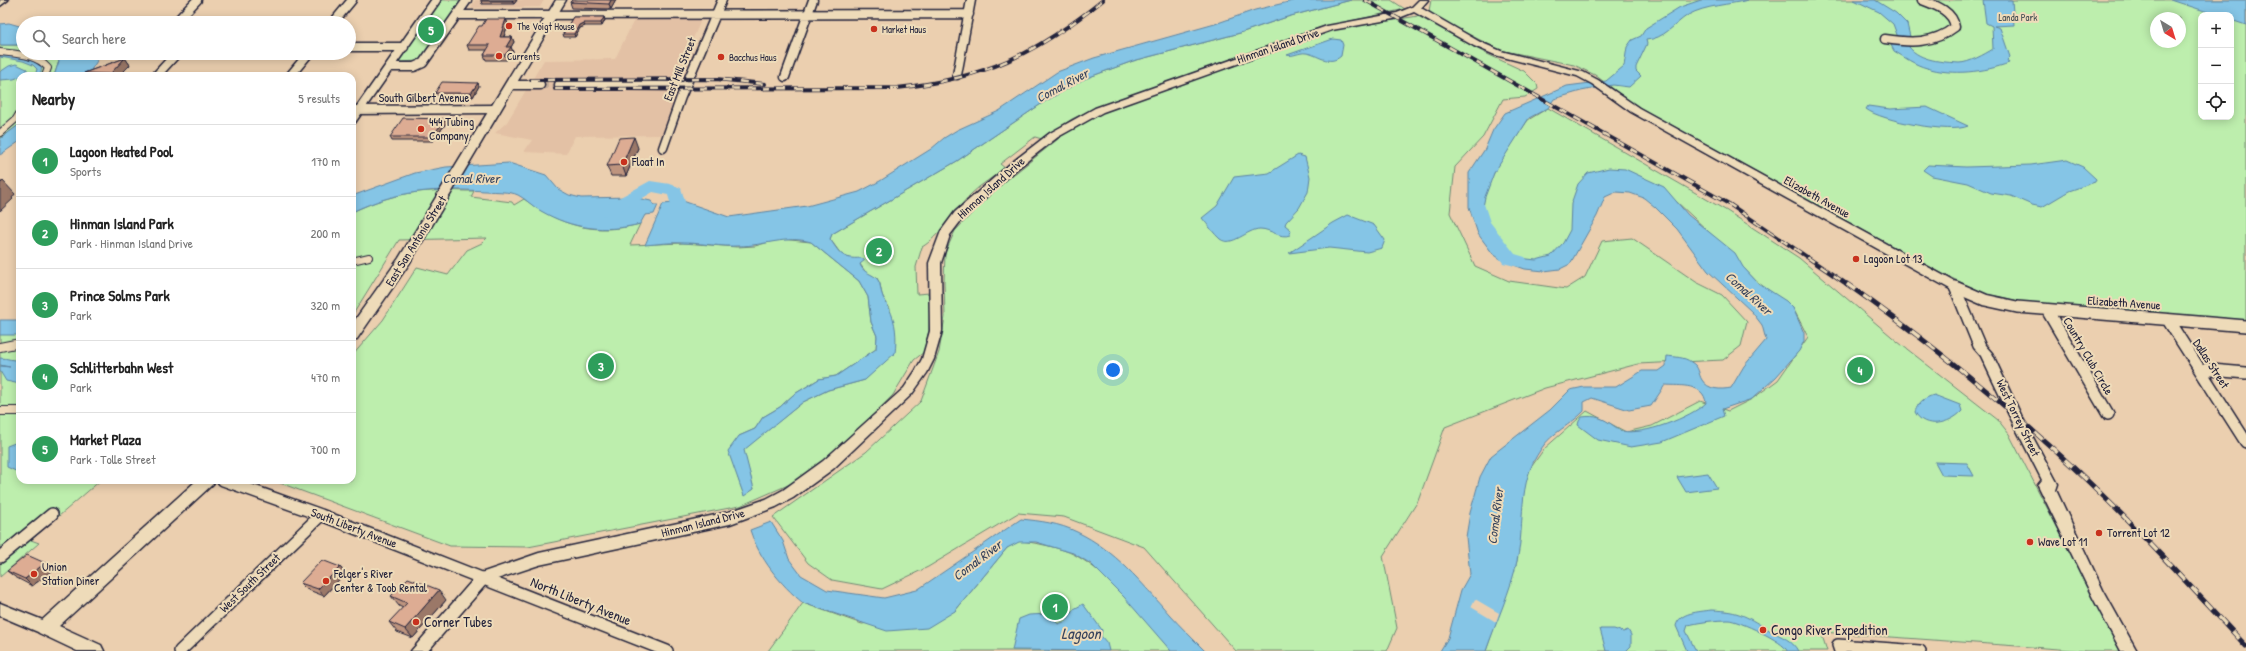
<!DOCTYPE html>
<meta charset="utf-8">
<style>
:root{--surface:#fff;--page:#f6f6f6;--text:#222;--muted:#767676;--line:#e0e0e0;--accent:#0f766e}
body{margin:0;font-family:"Patrick Hand",sans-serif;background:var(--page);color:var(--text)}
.controls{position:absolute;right:12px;top:12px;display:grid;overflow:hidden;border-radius:8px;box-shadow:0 2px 10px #0003}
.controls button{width:36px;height:36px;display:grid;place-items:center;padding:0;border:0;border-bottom:1px solid var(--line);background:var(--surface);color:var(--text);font:20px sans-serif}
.compass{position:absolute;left:2150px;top:12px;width:36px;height:36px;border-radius:50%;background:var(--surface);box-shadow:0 2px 10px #0003;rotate:142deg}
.you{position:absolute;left:1113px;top:370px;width:14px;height:14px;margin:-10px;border:3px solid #fff;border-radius:50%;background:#1a73e8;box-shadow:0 0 0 6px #1a73e833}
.badge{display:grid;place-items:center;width:26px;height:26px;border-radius:50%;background:var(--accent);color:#fff;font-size:13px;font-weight:700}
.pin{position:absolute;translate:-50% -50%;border:2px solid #fff;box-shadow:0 1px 4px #0006}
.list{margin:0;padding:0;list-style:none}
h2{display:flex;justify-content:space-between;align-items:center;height:52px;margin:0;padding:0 16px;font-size:17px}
h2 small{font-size:13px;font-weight:400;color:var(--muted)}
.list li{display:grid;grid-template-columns:26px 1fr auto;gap:12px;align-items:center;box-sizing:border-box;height:72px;padding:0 16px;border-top:1px solid var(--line)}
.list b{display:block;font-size:15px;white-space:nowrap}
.list p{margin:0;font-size:13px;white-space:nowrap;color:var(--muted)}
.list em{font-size:13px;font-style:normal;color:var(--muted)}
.icon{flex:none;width:22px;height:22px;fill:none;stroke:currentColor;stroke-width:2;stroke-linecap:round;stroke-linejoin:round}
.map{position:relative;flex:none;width:2246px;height:651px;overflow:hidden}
.search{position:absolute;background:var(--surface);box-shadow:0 2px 10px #0003;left:16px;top:16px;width:340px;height:44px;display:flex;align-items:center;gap:10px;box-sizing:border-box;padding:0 14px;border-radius:22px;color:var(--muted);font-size:15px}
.panel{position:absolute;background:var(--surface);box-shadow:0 2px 10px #0003;left:16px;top:72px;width:340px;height:412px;border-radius:12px}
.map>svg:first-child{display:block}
.built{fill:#e3c1a5}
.green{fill:#bdeead;stroke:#708874;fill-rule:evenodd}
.water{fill:#85c5e6;stroke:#5d84a2}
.pier{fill:#ebcfaf}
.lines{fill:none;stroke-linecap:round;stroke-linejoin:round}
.river{fill:#85c5e6;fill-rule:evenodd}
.minor-tunnel{stroke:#c3ac98;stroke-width:8;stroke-dasharray:8 4.5;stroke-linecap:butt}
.pedestrian-far1-casing{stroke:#22223b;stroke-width:8}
.pedestrian-casing{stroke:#22223b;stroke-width:10}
.minor-far1-casing{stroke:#22223b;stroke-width:11}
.minor-casing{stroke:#22223b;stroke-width:14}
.tertiary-casing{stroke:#22223b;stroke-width:3}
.secondary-casing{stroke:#22223b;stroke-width:3}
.pedestrian-far1{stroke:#eedbb9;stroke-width:6}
.pedestrian{stroke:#eedbb9;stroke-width:8}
.minor-far1{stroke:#eedbb9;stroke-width:8}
.minor{stroke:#eedbb9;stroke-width:11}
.tertiary{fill:#eedbb9;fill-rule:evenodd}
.secondary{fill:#eedbb9;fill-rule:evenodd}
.rail-far1-casing{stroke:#22223b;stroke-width:4}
.rail-casing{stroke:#22223b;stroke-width:5}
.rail-far1{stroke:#eedbb9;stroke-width:2.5;stroke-dasharray:8;stroke-linecap:butt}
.rail{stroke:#eedbb9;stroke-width:3.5;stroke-dasharray:10;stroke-linecap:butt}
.wall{fill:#be947e;stroke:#22223b}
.shaded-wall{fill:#9b7867;stroke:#22223b}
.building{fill:#ddac93;stroke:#22223b}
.poi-dot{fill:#c8321e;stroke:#eedbb9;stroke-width:1.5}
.labels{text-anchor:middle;stroke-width:4;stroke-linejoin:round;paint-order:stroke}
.far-park-label{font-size:10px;fill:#414b52;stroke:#eedbb9}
.far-poi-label{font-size:10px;fill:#22223b;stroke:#eedbb9;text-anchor:start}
.street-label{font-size:12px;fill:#22223b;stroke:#eedbb9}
.poi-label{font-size:12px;fill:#22223b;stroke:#eedbb9;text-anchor:start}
.water-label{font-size:13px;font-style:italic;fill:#36435d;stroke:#eedbb9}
.near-street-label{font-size:14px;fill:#22223b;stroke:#eedbb9}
.near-poi-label{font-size:14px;fill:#22223b;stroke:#eedbb9;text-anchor:start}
.near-water-label{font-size:16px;font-style:italic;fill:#36435d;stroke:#eedbb9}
</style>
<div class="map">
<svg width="2246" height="651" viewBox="0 0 2246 651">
<rect width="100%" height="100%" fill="#ebcfaf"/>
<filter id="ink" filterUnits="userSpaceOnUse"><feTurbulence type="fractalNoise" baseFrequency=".025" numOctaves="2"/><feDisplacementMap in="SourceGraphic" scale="8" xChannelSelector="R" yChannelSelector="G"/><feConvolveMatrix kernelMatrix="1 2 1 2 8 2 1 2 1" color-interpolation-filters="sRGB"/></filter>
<g filter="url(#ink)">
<!-- built -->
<path class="built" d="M 475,0 L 544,0 L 540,7 L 471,8 Z
M 635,18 L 702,18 L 687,52 L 693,52 L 666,133 L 661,135 L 575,136 L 566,154 L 524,152 L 532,140 L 495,133 L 507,122 L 544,60 L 615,59 Z"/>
<!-- green -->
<path class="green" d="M 441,0 L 463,0 L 421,61 L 396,62 Z
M 1351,0 L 1391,0 L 1405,9 L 1319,28 L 1097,107 L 1072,119 L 1042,139 L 1035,137 L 1000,164 L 1005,168 C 994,177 981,184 971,194 C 956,209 938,238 922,247 L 916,267 L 917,294 L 930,293 L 929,330 L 924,352 L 914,360 L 893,395 L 831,456 L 804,478 L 740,506 L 528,547 L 450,546 L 272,480 L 352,480 L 352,356 L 383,320 L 417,267 L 448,275 L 467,250 L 482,243 L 487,238 L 399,240 L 352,316 L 352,212 C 393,193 421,189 466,191 L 474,191 L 471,197 L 512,202 L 514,205 L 524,199 C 561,226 594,236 640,224 L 630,245 L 683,243 L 737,247 L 755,246 L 780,239 L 811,242 L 859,281 L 868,297 L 871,322 L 877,336 L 876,349 L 836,376 L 819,379 L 793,395 L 780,407 L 763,417 L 755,429 L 739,436 L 738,478 L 744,495 L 754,489 L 743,450 L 803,402 L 828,390 L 865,380 L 875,370 L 890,309 L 882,295 L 880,284 L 877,278 L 867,274 L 860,264 L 841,254 L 830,239 L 832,234 L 957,161 L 1044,102 L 1084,79 L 1133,61 L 1240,33 L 1287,17 Z
M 1431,0 L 2246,0 L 2246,320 L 2028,303 L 1986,294 L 1945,275 L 1633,104 L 1595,75 L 1574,65 L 1500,50 L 1438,19 L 1429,11 ZM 2201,15 L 2231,15 L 2231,117 L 2201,117 ZM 2156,18 L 2180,18 L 2180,42 L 2156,42 Z
M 1418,16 L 1485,53 L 1524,71 L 1537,84 L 1538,89 L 1525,97 L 1503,99 L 1483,137 L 1455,167 L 1450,213 L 1475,266 L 1509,281 L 1566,289 L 1585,277 L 1602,241 L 1632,238 L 1696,282 L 1722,295 L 1747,322 L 1741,346 L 1723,360 L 1638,364 L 1545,388 L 1445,427 L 1418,501 L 1383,556 L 1397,628 L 1387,651 L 1236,651 L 1144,547 L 1064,517 L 1018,513 L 928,567 L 882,589 L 832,580 L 808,563 L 773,517 L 866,452 L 921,401 L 939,352 L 945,317 L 944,282 L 945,253 L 955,231 L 993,191 L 1068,131 L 1092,116 L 1332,30 Z
M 0,45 L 23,45 L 23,53 L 54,53 L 59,61 L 54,76 L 20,76 L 20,124 L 0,139 Z
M 1548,108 L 1727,211 L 1799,258 L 1898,342 L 1998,420 L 2009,434 L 2121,651 L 2087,651 L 1821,632 L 1827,651 L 1486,651 L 1517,561 L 1522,498 L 1527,473 L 1544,449 L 1587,411 L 1626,432 L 1652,426 L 1700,401 L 1728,411 L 1752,399 L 1778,380 L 1808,337 L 1793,308 L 1756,281 L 1710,233 L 1677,202 L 1616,170 L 1555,261 L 1523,262 L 1509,255 L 1497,243 L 1486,227 L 1482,214 L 1485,190 L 1501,160 L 1528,120 Z
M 0,334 L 20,334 L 20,480 L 101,480 L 31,540 L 39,543 L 0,577 Z
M 1019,541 C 1033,542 1063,548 1075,555 C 1109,573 1146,620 1171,651 L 768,651 L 803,603 L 862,624 L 955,611 L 1007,548 Z"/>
<!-- water -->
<path class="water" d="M 1297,0 L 1351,0 L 1287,17 L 1240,33 L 1133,61 L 1084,79 L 1044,102 L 957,161 L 832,234 L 830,239 C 839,252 842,260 861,258 L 865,260 L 860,264 C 863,274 873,273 878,280 C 881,284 880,289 882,294 C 883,299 887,303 889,308 C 896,322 897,338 895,353 L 865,380 L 828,390 L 803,402 L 744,450 L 754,489 L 744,496 L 728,451 L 739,436 L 755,429 L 763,417 L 780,407 L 793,395 L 819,379 L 836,376 L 876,349 L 877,336 L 871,322 L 868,297 L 859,281 L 811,242 C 786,235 764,246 739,246 C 721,247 702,243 684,243 C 671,242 658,244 645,245 L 663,204 L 674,203 L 680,200 L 729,217 L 807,206 L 859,192 L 880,181 L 931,149 L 944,138 L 957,130 L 999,111 L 1057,72 L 1094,58 L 1215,24 L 1255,10 Z
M 1701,0 L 1748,0 C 1729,5 1706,5 1688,15 C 1674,24 1664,39 1646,40 L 1647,44 L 1636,67 L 1636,71 L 1641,76 L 1629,87 L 1613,85 L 1581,91 L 1554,99 L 1548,108 L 1529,118 L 1494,173 L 1485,197 L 1482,212 L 1489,238 L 1509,255 L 1519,258 L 1536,260 L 1551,256 L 1563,243 L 1570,230 L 1571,204 L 1578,184 L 1588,173 L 1609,168 L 1625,169 L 1664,187 L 1688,215 L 1735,253 L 1743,267 L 1758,283 L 1786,301 L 1793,308 L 1804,333 L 1804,341 L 1799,351 L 1776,377 L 1752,399 L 1722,409 L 1724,416 L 1662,442 L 1631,447 L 1598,440 L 1578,425 L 1579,421 L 1582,417 C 1596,415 1603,418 1614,426 C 1616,427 1619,430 1622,431 C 1643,436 1691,417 1706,403 C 1704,383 1680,386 1665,385 L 1651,406 L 1629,410 L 1592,398 L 1584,402 L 1584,411 C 1571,425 1552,432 1541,449 C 1516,485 1526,521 1517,561 C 1511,590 1496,622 1486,651 L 1440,651 L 1448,638 L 1461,590 L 1470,574 L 1466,537 L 1470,513 L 1480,477 L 1491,456 L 1550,410 L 1570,390 L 1584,387 L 1616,387 L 1642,371 L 1659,371 L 1666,366 L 1667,356 C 1674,357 1685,357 1691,362 C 1700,367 1698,374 1702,380 C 1708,390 1721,390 1731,388 L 1744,366 L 1766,340 L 1762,325 L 1752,312 L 1708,271 L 1677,229 L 1655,207 L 1644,198 L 1630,193 L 1616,192 L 1605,197 L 1597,216 L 1570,264 L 1560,269 L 1544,271 L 1525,269 L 1505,262 L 1493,254 L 1478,234 L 1469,207 L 1469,173 L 1485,149 L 1493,130 L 1505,113 L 1567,86 L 1606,81 L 1624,66 L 1627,47 L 1632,40 L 1641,36 L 1646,28 L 1680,7 Z
M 1854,0 L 1875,0 L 1896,13 L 1907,24 L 1912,45 L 1909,47 C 1920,61 1943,62 1959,63 C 1969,63 1985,54 1993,49 L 1992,26 L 1986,23 L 1983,0 L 2012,0 L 2014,25 L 1994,26 L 2000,28 L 2010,57 L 2007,60 L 2009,63 C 1985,72 1952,76 1927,68 C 1915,65 1904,57 1894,51 L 1891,45 L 1899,40 L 1893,24 L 1879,12 Z
M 2171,0 L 2246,0 L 2246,25 L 2231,20 L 2231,15 L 2217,15 Z
M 9,23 L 23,27 L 23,45 L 0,45 L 0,24 Z
M 1333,39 L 1341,40 L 1343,45 L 1341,56 C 1329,67 1317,54 1306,53 C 1299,52 1293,57 1287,55 Z
M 54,53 L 92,53 L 97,61 L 87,76 L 54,76 L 59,61 Z
M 0,54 C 15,56 29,58 42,66 L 40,76 L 35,76 L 37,69 L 33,65 L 23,61 L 0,57 Z
M 16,64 L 27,69 L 27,74 L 14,79 L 0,80 L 0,72 L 9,66 Z
M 1868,106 L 1890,109 L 1927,107 L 1968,126 C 1952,134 1881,121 1866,109 Z
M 20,124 L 20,141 L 0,155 L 0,139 Z
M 1298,155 L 1305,157 L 1310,177 L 1308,192 L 1299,208 L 1286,222 L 1285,225 L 1291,230 L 1290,235 C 1280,239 1271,229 1260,229 C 1247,229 1232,248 1220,239 C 1214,234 1208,225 1202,218 L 1217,206 L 1234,177 L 1269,173 Z
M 2067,160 L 2083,167 L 2096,179 L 2095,182 L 2069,191 L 2042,207 L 2032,205 L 2011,196 L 1991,193 L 1968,183 L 1932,176 L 1923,170 L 1928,165 L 1966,167 L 2031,165 Z
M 509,163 L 546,175 L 558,189 L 569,195 L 581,198 L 632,197 L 651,201 L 654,205 L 658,205 L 654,214 L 645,215 L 640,224 C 605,233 572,229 541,211 C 533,207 526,199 518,195 C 510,191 495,192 485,191 C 436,188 397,190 352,212 L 352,196 L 415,173 L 446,167 Z
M 1348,215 L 1374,225 L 1385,240 L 1382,248 L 1367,252 L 1329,248 L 1289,253 L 1333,223 Z
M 0,320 L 20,320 L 20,335 L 0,335 Z
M 0,358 C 8,358 13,361 20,360 L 20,384 L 6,381 L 0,371 L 0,366 L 10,367 L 0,365 Z
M 1934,395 L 1960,405 L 1962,411 C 1950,424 1924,430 1915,412 C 1918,402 1924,398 1934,395 Z
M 20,441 L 20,473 L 7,467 L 7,446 Z
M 1935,462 L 1967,463 L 1974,476 L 1942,475 Z
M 1708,473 L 1717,488 L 1686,492 L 1677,477 Z
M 1021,519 C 1040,521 1059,523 1077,532 C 1115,550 1142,583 1169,614 C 1181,627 1193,639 1205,651 L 1171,651 L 1124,597 L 1091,564 L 1073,553 L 1036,542 L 1019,542 L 1007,548 L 955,611 L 927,628 L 887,631 L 803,603 C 780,584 759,558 750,530 L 771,522 L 783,541 L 789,559 L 801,575 L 827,590 L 884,598 L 917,590 Z
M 1060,596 L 1065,598 L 1061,606 L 1068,611 L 1063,619 L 1059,619 L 1053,613 L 1049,611 L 1048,608 L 1054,597 Z
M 1083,604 L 1102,630 L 1101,636 L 1107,643 L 1109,651 L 1012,650 L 1019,619 L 1029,615 L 1049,614 L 1058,624 L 1066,621 L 1074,609 Z
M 1711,610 C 1742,611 1746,617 1771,631 C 1782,637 1792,640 1798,651 L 1787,651 C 1785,642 1738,620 1728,620 C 1715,620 1701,622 1688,625 L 1686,631 L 1696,651 L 1687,651 L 1676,626 C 1679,612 1699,612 1711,610 Z
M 1600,629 L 1614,629 L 1623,632 L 1628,630 L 1631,635 L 1631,646 L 1626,651 L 1606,651 Z"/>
<!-- pier -->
<path class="pier" d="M 1475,599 L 1499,613 L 1496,622 L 1471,607 Z"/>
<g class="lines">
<!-- river -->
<path class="river" d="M 650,181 L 670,184 L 681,188 L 690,219 L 688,223 L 682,224 L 676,223 L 668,195 L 653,192 L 614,215 L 608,216 L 602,215 L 600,211 L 602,207 Z
M 1478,203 L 1484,204 L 1490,222 L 1515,254 L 1525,257 L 1528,261 L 1525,265 L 1519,267 L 1503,263 L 1474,223 L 1470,208 L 1472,204 Z"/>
<!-- minor-tunnel -->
<path class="minor-tunnel" d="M 540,85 L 559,85"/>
<!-- pedestrian-far1 casing -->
<g class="pedestrian-far1-casing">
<path id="pedestrian-far1" d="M 0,52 C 17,54 36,54 48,68 L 45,76
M 0,133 L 16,119 L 20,112
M 352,261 L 369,257"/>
</g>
<!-- pedestrian casing -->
<g class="pedestrian-casing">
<path id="pedestrian" d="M 0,347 L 20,343
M 0,411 L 20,411"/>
</g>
<!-- minor-far1 casing -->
<g class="minor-far1-casing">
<path id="minor-far1" d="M 457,15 L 969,14
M 175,23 L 197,0
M 333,23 L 352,0
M 1885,39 C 1911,43 1933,44 1955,27 C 1953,11 1935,5 1922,0
M 349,47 L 404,47
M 390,67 L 414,67 L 423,63 L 467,0
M 957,75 L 971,0
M 156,76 L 177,53
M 290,76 L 309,53
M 785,77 L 813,0
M 510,85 L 540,85
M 559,85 L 686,86
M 354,110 L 496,109
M 352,120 L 436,0
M 663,148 L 681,97 L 722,0"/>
</g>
<!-- minor casing -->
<g class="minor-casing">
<path id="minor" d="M 1955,287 L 1985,300 L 2017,307 L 2246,326
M 2047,310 L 2108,414
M 2168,320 L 2246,442
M 2200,369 L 2246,373
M 223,480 L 321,515 L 667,651
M 0,557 L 52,514
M 180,651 L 321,515
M 1840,651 L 1838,645 L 1920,651"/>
</g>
<!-- tertiary casing -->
<g class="tertiary-casing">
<path id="tertiary" d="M 0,0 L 8,0 L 0,6 Z
M 1419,0 L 1428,0 L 1421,8 L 1480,42 L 1501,51 L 1583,72 L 1598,80 L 1639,108 L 1959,284 L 1985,345 L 1992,353 L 2021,415 L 2058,484 L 2056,490 L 2103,590 L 2137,651 L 2121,651 L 2093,598 L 2038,485 L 2042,480 L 2009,415 L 1981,356 L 1974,348 L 1950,289 L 1631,112 L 1592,84 L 1577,76 L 1495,55 L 1474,46 L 1414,12 L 1399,18 L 1332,30 L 1103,112 L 1058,137 L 1018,168 L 963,218 L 950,235 L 941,263 L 942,331 L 934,359 L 927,373 L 912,394 L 833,469 L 793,498 L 776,507 L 730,524 L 539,565 L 488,582 L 428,651 L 411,651 L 478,574 L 539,553 L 729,512 L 766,499 L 783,490 L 823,461 L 904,388 L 916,370 L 922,359 L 930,331 L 929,263 L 941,231 L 955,212 L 1010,164 L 1050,133 L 1095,108 L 1327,26 L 1397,13 L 1412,7 Z
M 0,603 L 50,623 L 52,628 L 50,633 L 45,635 L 0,616 Z"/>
</g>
<!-- secondary casing -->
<g class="secondary-casing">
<path id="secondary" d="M 556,0 L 566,0 L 409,264 L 357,339 L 352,340 L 352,324 L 399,258 Z
M 197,480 L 215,480 L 213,484 L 59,626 L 101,645 L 104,651 L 77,651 L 39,633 L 36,628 L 39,623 Z"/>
</g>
<!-- pedestrian-far1 -->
<use href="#pedestrian-far1" class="pedestrian-far1"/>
<!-- pedestrian -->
<use href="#pedestrian" class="pedestrian"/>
<!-- minor-far1 -->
<use href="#minor-far1" class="minor-far1"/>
<!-- minor -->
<use href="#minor" class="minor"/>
<!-- tertiary -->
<use href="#tertiary" class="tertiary"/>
<!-- secondary -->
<use href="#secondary" class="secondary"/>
<!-- rail-far1 casing -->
<g class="rail-far1-casing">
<path id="rail-far1" d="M 1365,0 L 1729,204 L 1848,285
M 531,80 L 716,79 L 765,84
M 555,89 L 897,88 C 984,79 1036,54 1103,0"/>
</g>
<!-- rail casing -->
<g class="rail-casing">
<path id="rail" d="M 1847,284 C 1927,340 2003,402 2074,468 C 2134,524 2190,586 2246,646"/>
</g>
<!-- rail-far1 -->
<use href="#rail-far1" class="rail-far1"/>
<!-- rail -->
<use href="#rail" class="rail"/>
</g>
<!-- wall -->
<path class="wall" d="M 481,0 L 517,0 L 514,4 L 482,4 L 481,1 Z
M 616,0 L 611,9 L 572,8 L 570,2 Z
M 573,17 L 604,17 L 605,20 L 602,26 L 585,26 L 580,28 L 575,37 L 564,37 L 563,34 Z
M 506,19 L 508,24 L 504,37 L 512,37 L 514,42 L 511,47 L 513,52 L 507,60 L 486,60 L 484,55 L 487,50 L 469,50 L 467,45 L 482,26 Z
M 125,58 L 130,65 L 119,76 L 86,76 L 84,73 Z
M 478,83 L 479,86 L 473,97 L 436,96 L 435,93 Z
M 447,122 L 433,141 L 392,141 L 390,137 Z
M 638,148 L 626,176 L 611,176 L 607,166 Z
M 45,563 L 53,570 L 32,586 L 15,577 L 7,571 Z
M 340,567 L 345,573 L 324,596 L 306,589 L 300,583 Z
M 391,596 L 446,600 L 413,638 L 397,632 L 389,622 L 403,608 L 399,606 Z"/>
<!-- shaded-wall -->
<path class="shaded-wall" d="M 513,0 L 517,0 L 514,4 L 512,1 Z
M 611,0 L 616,0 L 611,9 L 609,4 Z
M 604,17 L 605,20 L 602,26 L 601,23 Z
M 506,19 L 508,24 L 502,42 L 500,37 Z
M 583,23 L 585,26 L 580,28 L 575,37 L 574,34 L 579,25 Z
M 512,37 L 514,42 L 511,47 L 513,52 L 507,60 L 505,55 L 506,47 Z
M 125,58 L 130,65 L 119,76 L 111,76 L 110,74 Z
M 478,83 L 479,86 L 473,97 L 471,93 Z
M 446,119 L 447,122 L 433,141 L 431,137 Z
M 634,137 L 638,148 L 626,176 L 622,165 Z
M 3,181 L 15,194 L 12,198 L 13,199 L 0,211 L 0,184 Z
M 45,563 L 53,570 L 32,586 L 25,579 Z
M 340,567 L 345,573 L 324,596 L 318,589 Z
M 439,590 L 446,600 L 413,638 L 405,629 Z"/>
<!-- building -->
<path class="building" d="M 481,0 L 513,0 L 512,1 L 481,1 Z
M 572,0 L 611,0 L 609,4 L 570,2 Z
M 573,17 L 604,17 L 601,23 L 583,23 L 579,25 L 574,34 L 563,34 Z
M 486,19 L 506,19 L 500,37 L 512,37 L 506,47 L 511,47 L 505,55 L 484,55 L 490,45 L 467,45 L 479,26 L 482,26 Z
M 125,58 L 110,74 L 84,73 Z
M 442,82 L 478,83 L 471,93 L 435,93 Z
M 403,118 L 446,119 L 431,137 L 390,137 Z
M 634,137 L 622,165 L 607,166 L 619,138 Z
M 0,181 L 3,181 L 0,184 Z
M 27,555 L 45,563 L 25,579 L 7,571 Z
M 322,560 L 340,567 L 318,589 L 300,583 Z
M 408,578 L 439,590 L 405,629 L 389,622 L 407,603 L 391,596 Z"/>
</g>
<!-- markers -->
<g class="poi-dot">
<circle cx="509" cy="26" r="4"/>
<circle cx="874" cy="29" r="4"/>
<circle cx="499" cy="56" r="4"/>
<circle cx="721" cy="57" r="4"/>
<circle cx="421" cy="129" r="4"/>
<circle cx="624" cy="162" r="4"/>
<circle cx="1856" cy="259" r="4"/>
<circle cx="2099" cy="533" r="4"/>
<circle cx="2030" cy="542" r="4"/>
<circle cx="34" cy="574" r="4"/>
<circle cx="326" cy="581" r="4"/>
<circle cx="416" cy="622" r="4"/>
<circle cx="1763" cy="630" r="4"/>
</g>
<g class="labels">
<!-- far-park labels -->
<g class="far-park-label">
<text x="2018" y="21">Landa Park</text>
</g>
<!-- far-poi labels -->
<g class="far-poi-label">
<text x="517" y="30">The Voigt House</text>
<text x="882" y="33">Market Haus</text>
<text x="507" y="60">Currents</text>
<text x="729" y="61">Bacchus Haus</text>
</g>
<!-- street labels -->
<g class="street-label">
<text transform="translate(1278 46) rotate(-19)" y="4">Hinman Island Drive</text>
<text transform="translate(680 69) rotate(-68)" y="4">East Mill Street</text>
<text x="424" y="102">South Gilbert Avenue</text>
<text transform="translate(991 188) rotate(-42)" y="4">Hinman Island Drive</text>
<text transform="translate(1817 197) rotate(29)" y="4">Elizabeth Avenue</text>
<text transform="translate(416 241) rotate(-58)" y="4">East San Antonio Street</text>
<text transform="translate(2124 303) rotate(4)" y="4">Elizabeth Avenue</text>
<text transform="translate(2088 356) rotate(60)" y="4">Country Club Circle</text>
<text transform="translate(2211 364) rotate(57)" y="4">Dallas Street</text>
<text transform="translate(2018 418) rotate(64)" y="4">West Torrey Street</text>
<text transform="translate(703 523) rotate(-14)" y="4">Hinman Island Drive</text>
<text transform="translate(354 528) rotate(21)" y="4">South Liberty Avenue</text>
<text transform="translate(250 583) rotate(-44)" y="4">West South Street</text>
</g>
<!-- poi labels -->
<g class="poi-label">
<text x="429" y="126">444 Tubing<tspan x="429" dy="14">Company</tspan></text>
<text x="632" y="166">Float In</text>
<text x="1864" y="263">Lagoon Lot 13</text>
<text x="2107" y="537">Torrent Lot 12</text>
<text x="2038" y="546">Wave Lot 11</text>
<text x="42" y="571">Union<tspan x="42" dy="14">Station Diner</tspan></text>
<text x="334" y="578">Felger's River<tspan x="334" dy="14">Center &amp; Toob Rental</tspan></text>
</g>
<!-- water labels -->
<g class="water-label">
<text transform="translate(1062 85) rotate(-28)" y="5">Comal River</text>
<text x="471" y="183">Comal River</text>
<text transform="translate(1749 293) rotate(42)" y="5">Comal River</text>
<text transform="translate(1495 516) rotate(-83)" y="5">Comal River</text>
<text transform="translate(977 560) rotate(-37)" y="5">Comal River</text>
</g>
<!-- near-street labels -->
<g class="near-street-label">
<text transform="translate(581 601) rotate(22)" y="5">North Liberty Avenue</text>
</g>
<!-- near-poi labels -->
<g class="near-poi-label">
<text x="424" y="627">Corner Tubes</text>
<text x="1771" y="635">Congo River Expedition</text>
</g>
<!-- near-water labels -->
<g class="near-water-label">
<text x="1081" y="639">Lagoon</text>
</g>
</g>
</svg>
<div class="controls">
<button>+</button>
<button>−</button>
<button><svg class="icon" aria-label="locate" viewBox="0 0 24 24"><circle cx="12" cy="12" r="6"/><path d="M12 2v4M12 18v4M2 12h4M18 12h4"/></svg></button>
</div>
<svg class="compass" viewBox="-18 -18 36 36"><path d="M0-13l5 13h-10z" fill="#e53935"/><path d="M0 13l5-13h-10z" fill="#767676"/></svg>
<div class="you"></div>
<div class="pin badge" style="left:1055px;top:607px;background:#2e9e5b">1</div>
<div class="pin badge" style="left:879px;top:251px;background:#2e9e5b">2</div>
<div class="pin badge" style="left:601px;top:366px;background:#2e9e5b">3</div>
<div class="pin badge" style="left:1860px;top:370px;background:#2e9e5b">4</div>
<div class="pin badge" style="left:431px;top:30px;background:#2e9e5b">5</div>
<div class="search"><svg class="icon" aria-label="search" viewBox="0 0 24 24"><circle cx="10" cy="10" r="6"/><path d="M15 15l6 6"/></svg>Search here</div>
<section class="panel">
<h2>Nearby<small>5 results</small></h2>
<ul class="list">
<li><span class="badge" style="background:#2e9e5b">1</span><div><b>Lagoon Heated Pool</b><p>Sports</p></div><em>170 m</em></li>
<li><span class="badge" style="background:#2e9e5b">2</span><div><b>Hinman Island Park</b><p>Park · Hinman Island Drive</p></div><em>200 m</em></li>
<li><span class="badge" style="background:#2e9e5b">3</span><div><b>Prince Solms Park</b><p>Park</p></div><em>320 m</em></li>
<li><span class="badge" style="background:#2e9e5b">4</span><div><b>Schlitterbahn West</b><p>Park</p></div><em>470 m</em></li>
<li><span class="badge" style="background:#2e9e5b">5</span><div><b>Market Plaza</b><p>Park · Tolle Street</p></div><em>700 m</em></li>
</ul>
</section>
</div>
